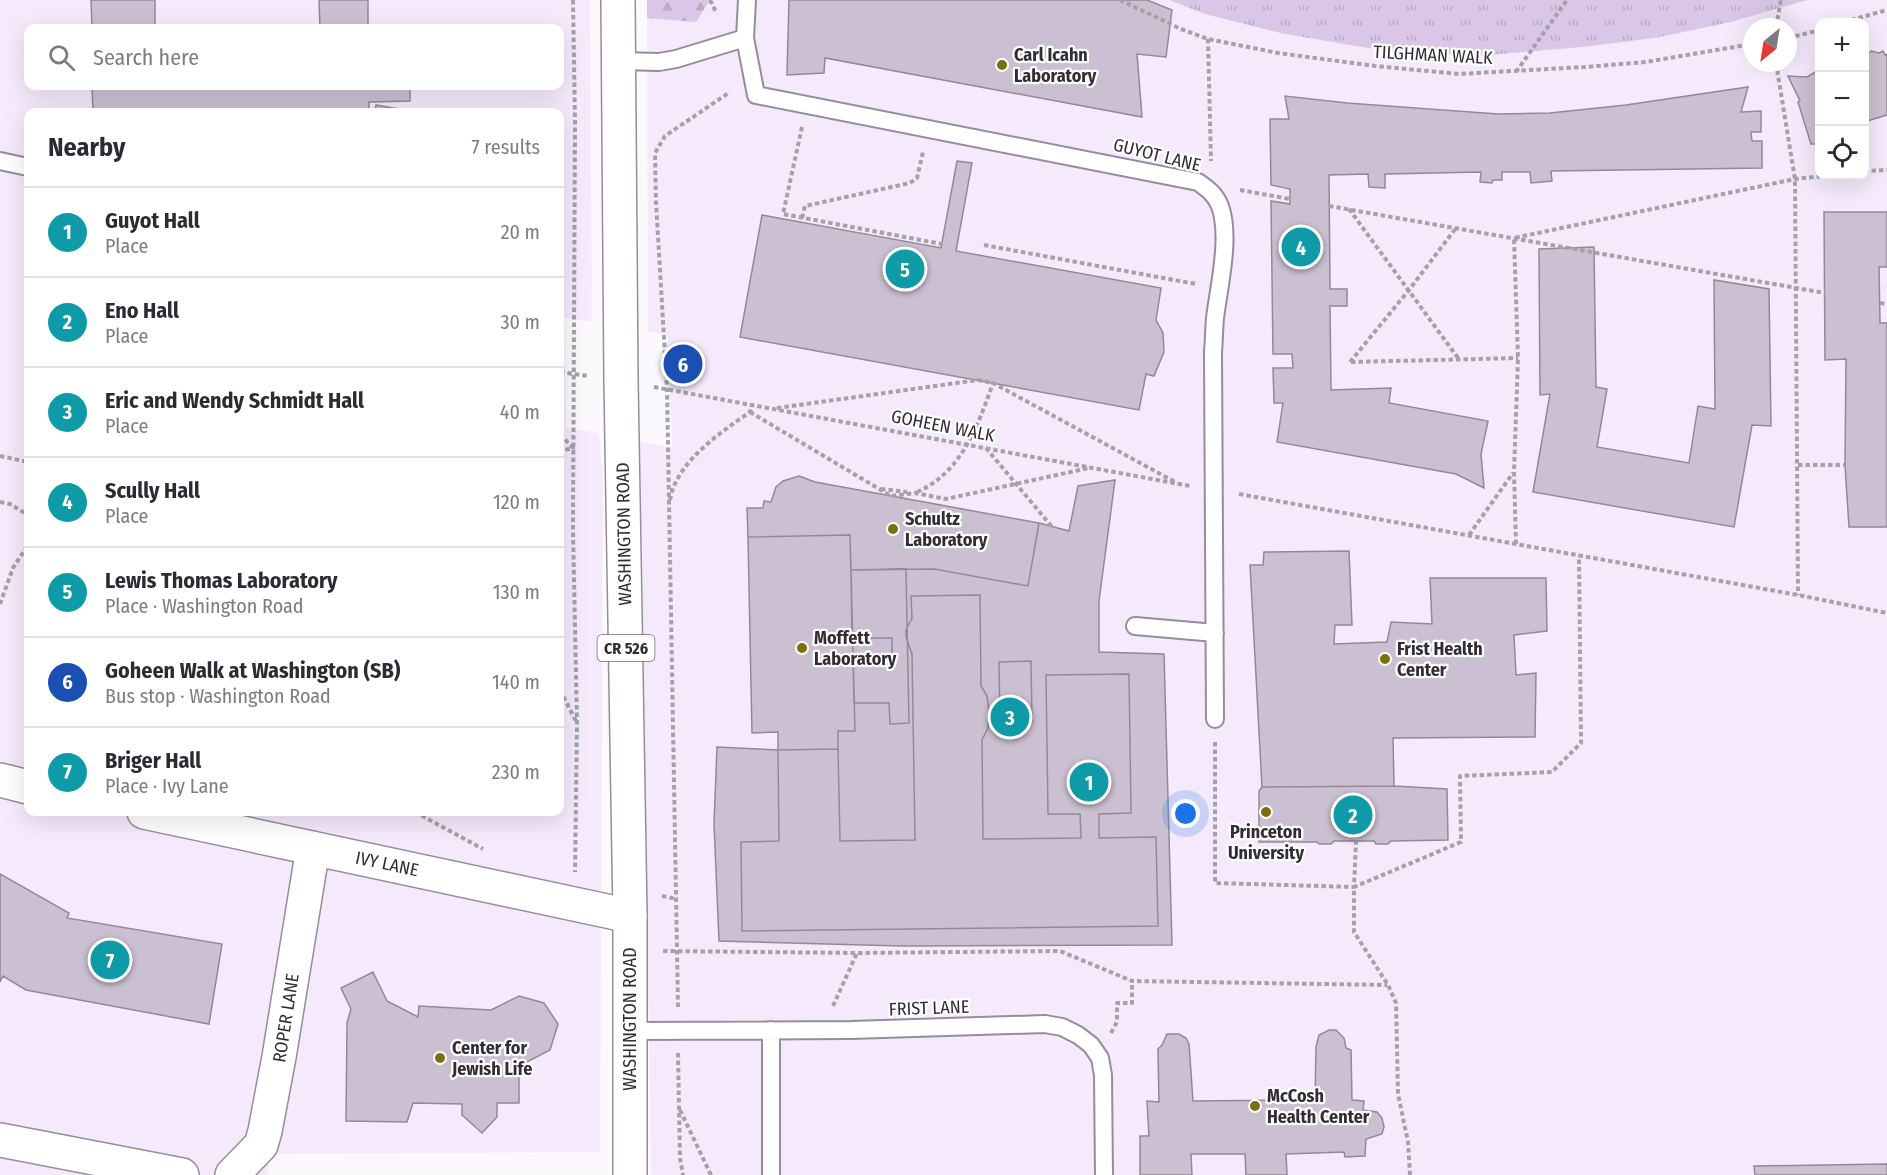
<!DOCTYPE html>
<meta charset="utf-8">
<style>
:root{--surface:#fff;--page:#f7f7f7;--text:#2b2b33;--muted:#7c7c81;--line:#e1e1e2;--accent:#7c3aed}
body{margin:0;font-family:"Fira Sans Condensed",sans-serif;background:var(--page);color:var(--text)}
.controls{position:absolute;right:18px;top:18px;display:grid;overflow:hidden;border-radius:12px;box-shadow:0 6px 24px #0002}
.controls button{width:54px;height:54px;display:grid;place-items:center;padding:0;border:0;border-bottom:2px solid var(--line);background:var(--surface);color:var(--text);font:30px sans-serif}
.compass{position:absolute;left:1743px;top:18px;width:54px;height:54px;border-radius:50%;background:var(--surface);box-shadow:0 6px 24px #0002;rotate:210deg}
.you{position:absolute;left:1186px;top:814px;width:21px;height:21px;margin:-15px;border:4px solid #fff;border-radius:50%;background:#1a73e8;box-shadow:0 0 0 9px #1a73e833}
.badge{display:grid;place-items:center;width:39px;height:39px;border-radius:50%;background:var(--accent);color:#fff;font-size:20px;font-weight:700}
.pin{position:absolute;translate:-50% -50%;border:3px solid #fff;box-shadow:0 2px 6px #0006}
.list{margin:0;padding:0;list-style:none}
h2{display:flex;justify-content:space-between;align-items:center;height:78px;margin:0;padding:0 24px;font-size:26px}
h2 small{font-size:20px;font-weight:400;color:var(--muted)}
.list li{display:grid;grid-template-columns:39px 1fr auto;gap:18px;align-items:center;box-sizing:border-box;height:90px;padding:0 24px;border-top:2px solid var(--line)}
.list b{display:block;font-size:22px;white-space:nowrap}
.list p{margin:0;font-size:20px;white-space:nowrap;color:var(--muted)}
.list em{font-size:20px;font-style:normal;color:var(--muted)}
.icon{flex:none;width:33px;height:33px;fill:none;stroke:currentColor;stroke-width:2;stroke-linecap:round;stroke-linejoin:round}
.map{position:relative;flex:none;width:1887px;height:1175px;overflow:hidden}
.search{position:absolute;background:var(--surface);box-shadow:0 6px 24px #0002;left:24px;top:24px;width:540px;height:66px;display:flex;align-items:center;gap:15px;box-sizing:border-box;padding:0 21px;border-radius:12px;color:var(--muted);font-size:22px}
.panel{position:absolute;background:var(--surface);box-shadow:0 6px 24px #0002;left:24px;top:108px;width:540px;height:708px;border-radius:12px}
.map>svg:first-child{display:block}
.built{fill:#f5e9fc;fill-rule:evenodd}
.grass{fill:url(#grass-tufts)}
.forest{fill:url(#forest-firs)}
.building{fill:#cbc0d1;stroke:#928898;stroke-width:1.5}
.lines{fill:none;stroke-linecap:round;stroke-linejoin:round}
.service-casing{stroke:#968c9c;stroke-width:20}
.minor-casing{stroke:#968c9c;stroke-width:36}
.primary-casing{stroke:#968c9c;stroke-width:36}
.path{stroke:#a5a2a7;stroke-width:4;stroke-dasharray:4.5 3;stroke-linecap:butt}
.service{stroke:#fff;stroke-width:16}
.minor{stroke:#fff;stroke-width:33}
.primary{stroke:#fff;stroke-width:33}
.poi-dot{fill:#7b700f;stroke:#fff;stroke-width:2}
.labels{text-anchor:middle;stroke-width:4.5;stroke-linejoin:round;paint-order:stroke}
.shield{fill:#fff;stroke:#6f6c70;stroke-width:1.5}
.shield-label{font-size:16px;font-weight:bold;fill:#312d33}
.poi-label{font-size:18px;font-weight:bold;fill:#312d33;stroke:#fff;text-anchor:start}
.street-label{font-size:18px;fill:#312d33;stroke:#fff}
</style>
<div class="map">
<svg width="1887" height="1175" viewBox="0 0 1887 1175">
<defs>
<pattern id="grass-tufts" width="24" height="20" patternUnits="userSpaceOnUse" patternTransform="scale(1.5)"><rect width="24" height="20" fill="#dac7e7"/><path d="M3 7l-1-3M5 7V3M7 7l1-3M15 17l-1-3M17 17v-4M19 17l1-3" fill="none" stroke="#bcabc7"/></pattern>
<pattern id="forest-firs" width="22" height="20" patternUnits="userSpaceOnUse" patternTransform="scale(1.5)"><rect width="22" height="20" fill="#dac7e7"/><path d="M5 1l3.5 6h-7zM16 11l3.5 6h-7z" fill="#bcabc7"/></pattern>
</defs>
<rect width="100%" height="100%" fill="#fcf9fd"/>
<!-- built -->
<path class="built" d="M 0,0 L 590,0 L 592,322 L 564,318 L 566,428 L 599,433 L 603,480 L 600,1152 L 271,1154 L 267,1175 L 0,1175 ZM 28,28 L 560,28 L 560,86 L 28,86 ZM 28,112 L 560,112 L 560,812 L 28,812 Z
M 647,0 L 1887,0 L 1887,1175 L 651,1175 L 640,441 L 672,448 L 668,336 L 648,331 ZM 1820,22 L 1864,22 L 1864,176 L 1820,176 ZM 1752,27 L 1788,27 L 1788,63 L 1752,63 Z"/>
<!-- grass -->
<path class="grass" d="M 1169,0 L 1807,0 L 1731,22 L 1655,38 L 1582,47 L 1478,56 L 1374,49 L 1285,34 L 1205,14 Z"/>
<!-- forest -->
<path class="forest" d="M 647,0 L 710,0 L 696,22 L 647,18 Z"/>
<!-- building -->
<path class="building" d="M 91,0 L 155,0 L 155,28 L 92,28 Z
M 319,0 L 368,0 L 368,28 L 320,28 Z
M 789,0 L 1147,0 L 1172,10 L 1166,57 L 1137,54 L 1142,117 L 825,58 L 824,73 L 787,75 Z
M 1871,51 L 1879,53 L 1883,51 L 1885,55 L 1887,54 L 1887,115 L 1864,122 L 1864,57 Z
M 1817,71 L 1820,71 L 1820,144 L 1811,144 L 1798,102 L 1800,101 L 1788,76 L 1807,77 Z
M 92,86 L 410,86 L 410,101 L 369,102 L 369,112 L 93,112 Z
M 1748,87 L 1741,112 L 1761,111 L 1761,132 L 1751,132 L 1752,141 L 1762,141 L 1762,168 L 1551,171 L 1552,181 L 1531,183 L 1530,172 L 1502,172 L 1502,180 L 1493,180 L 1492,183 L 1480,182 L 1481,172 L 1385,174 L 1385,188 L 1369,187 L 1368,174 L 1329,175 L 1330,289 L 1347,289 L 1347,306 L 1330,306 L 1331,390 L 1391,388 L 1389,403 L 1488,421 L 1481,454 L 1484,488 L 1456,474 L 1277,442 L 1283,403 L 1274,403 L 1273,368 L 1293,368 L 1292,354 L 1273,354 L 1271,201 L 1290,204 L 1290,189 L 1271,185 L 1270,119 L 1289,119 L 1285,96 L 1347,103 L 1498,114 L 1550,113 L 1626,105 Z
M 376,105 L 416,112 L 375,112 Z
M 957,161 L 972,163 L 956,251 L 1161,288 L 1156,320 L 1163,333 L 1164,352 L 1154,376 L 1146,374 L 1139,410 L 740,337 L 762,215 L 941,248 Z
M 1824,212 L 1887,212 L 1887,267 L 1879,267 L 1880,323 L 1887,323 L 1887,527 L 1849,527 L 1845,465 L 1846,359 L 1825,360 Z
M 1594,247 L 1596,387 L 1607,389 L 1597,447 L 1689,463 L 1698,406 L 1715,409 L 1714,280 L 1769,289 L 1771,426 L 1752,425 L 1734,527 L 1533,492 L 1550,394 L 1540,395 L 1539,249 Z
M 799,476 L 815,482 L 1039,523 L 1028,586 L 934,569 L 851,570 L 850,535 L 748,537 L 747,508 L 763,508 L 764,501 L 771,502 L 776,487 L 783,481 Z
M 1115,480 L 1099,601 L 1099,652 L 1164,654 L 1172,945 L 902,946 L 719,941 L 714,824 L 717,747 L 778,750 L 838,749 L 838,731 L 855,731 L 851,570 L 934,569 L 1028,586 L 1039,523 L 1069,531 L 1078,486 Z
M 850,535 L 855,731 L 838,731 L 838,749 L 778,750 L 778,732 L 752,733 L 748,537 Z
M 1349,551 L 1352,625 L 1335,625 L 1334,644 L 1387,642 L 1391,622 L 1432,624 L 1430,578 L 1546,578 L 1547,631 L 1514,635 L 1516,675 L 1536,673 L 1535,737 L 1393,738 L 1394,786 L 1262,787 L 1250,565 L 1263,565 L 1264,552 Z
M 906,569 L 909,723 L 890,724 L 889,703 L 854,703 L 853,658 L 892,657 L 892,638 L 852,638 L 851,570 Z
M 980,595 L 981,686 L 987,696 L 989,712 L 988,728 L 982,740 L 983,839 L 1081,838 L 1080,814 L 1048,814 L 1046,675 L 1129,674 L 1131,813 L 1099,814 L 1099,838 L 1156,837 L 1158,926 L 742,931 L 741,842 L 779,841 L 778,750 L 838,749 L 840,841 L 915,840 L 912,654 L 906,637 L 906,630 L 912,618 L 911,596 Z
M 1031,661 L 1032,722 L 1000,722 L 999,662 Z
M 1394,786 L 1447,789 L 1448,840 L 1391,841 L 1388,844 L 1376,844 L 1374,841 L 1334,841 L 1331,844 L 1319,844 L 1317,842 L 1259,842 L 1259,791 L 1262,787 Z
M 0,874 L 69,913 L 67,918 L 222,944 L 209,1024 L 26,990 L 3,976 L 0,982 Z
M 373,972 L 387,1001 L 418,1017 L 419,1006 L 491,1010 L 519,996 L 544,1003 L 558,1024 L 550,1050 L 519,1066 L 519,1103 L 497,1103 L 497,1117 L 482,1133 L 462,1115 L 462,1104 L 413,1103 L 407,1122 L 346,1121 L 347,1023 L 351,1009 L 341,988 Z
M 1329,1030 L 1336,1030 L 1344,1038 L 1346,1048 L 1351,1050 L 1352,1100 L 1364,1101 L 1363,1110 L 1377,1112 L 1382,1118 L 1384,1127 L 1382,1134 L 1366,1139 L 1365,1156 L 1345,1157 L 1344,1152 L 1286,1154 L 1287,1175 L 1246,1175 L 1245,1154 L 1191,1154 L 1192,1175 L 1140,1175 L 1140,1136 L 1149,1136 L 1147,1101 L 1159,1102 L 1158,1049 L 1162,1045 L 1167,1034 L 1179,1034 L 1186,1038 L 1189,1044 L 1193,1101 L 1315,1100 L 1316,1047 L 1319,1035 Z
M 1887,1164 L 1887,1175 L 1755,1175 L 1754,1166 Z"/>
<g class="lines">
<!-- service casing -->
<g class="service-casing">
<path id="service" d="M 745,38 L 747,0
M 619,61 L 659,62 L 676,59 L 745,38 L 756,95 L 1198,182 C 1208,189 1215,194 1220,206 C 1231,237 1219,286 1215,318 C 1214,329 1214,341 1213,352 L 1215,719
M 0,161 L 28,167
M 1135,626 L 1215,633
M 630,1031 L 851,1030 L 1045,1024 L 1062,1027 L 1078,1035 L 1091,1045 L 1100,1058 L 1103,1075 L 1104,1175
M 771,1175 L 771,1030"/>
</g>
<!-- minor casing -->
<g class="minor-casing">
<path id="minor" d="M 0,780 L 28,787
M 144,812 L 630,916
M 0,1140 L 182,1175
M 232,1175 L 261,1145 L 265,1131 L 279,1057 L 313,848"/>
</g>
<!-- primary casing -->
<g class="primary-casing">
<path id="primary" d="M 618,0 L 621,381 L 630,916 L 630,1175"/>
</g>
<!-- path -->
<path class="path" d="M 573,0 L 575,122 L 573,530 L 577,724 L 575,872
M 710,0 L 716,12
M 1120,0 L 1181,29 L 1208,39 L 1278,53 L 1375,66 L 1459,74 L 1585,67 L 1646,62 L 1752,44
M 1844,22 L 1887,10
M 1776,27 L 1781,0
M 1788,38 L 1820,30
M 1208,39 L 1211,161
M 1776,63 L 1795,179 L 1798,595
M 1516,72 L 1567,0
M 802,127 L 783,214 L 942,244
M 1864,171 L 1887,170
M 1240,190 L 1290,199
M 1329,206 L 1825,293
M 1349,209 L 1458,358
M 802,218 L 805,206 L 910,183 L 917,178 L 923,152
M 984,245 L 1196,284
M 1880,303 L 1887,304
M 1350,362 L 1409,290 L 1456,228
M 1351,362 L 1518,358
M 560,372 L 588,376
M 654,387 L 1190,486
M 777,408 L 978,380 L 993,383 L 1177,483
M 750,412 L 891,496 L 915,493 L 946,499 L 1089,468
M 560,434 L 573,448 L 560,451
M 986,448 L 1053,528
M 0,456 L 28,462
M 1798,465 L 1845,465
M 881,489 L 907,492
M 917,492 C 961,473 978,426 993,383
M 1239,494 L 1798,595 L 1887,613
M 670,500 C 676,462 721,432 750,412 L 752,404
M 0,502 L 10,504 L 28,515
M 1469,535 L 1513,473
M 1516,544 L 1514,472 L 1518,358 L 1514,238 L 1795,179 L 1824,176
M 0,604 L 13,568 L 28,545
M 560,690 L 577,723
M 1215,742 L 1215,883 L 1354,887 L 1356,841
M 415,812 L 483,849
M 662,896 L 677,899
M 663,951 L 857,953 L 1060,951 L 1132,981 L 1387,985
M 833,1006 L 857,953
M 678,1007 L 667,389 L 656,202 L 655,153 L 665,136 L 730,92
M 1111,1033 L 1117,1022 L 1117,1003 L 1132,1003 L 1132,981
M 678,1053 L 680,1158 L 683,1175
M 680,1110 L 711,1175
M 1410,1175 L 1408,1142 L 1398,1094 L 1396,1003 L 1388,985 L 1354,932 L 1354,887 L 1461,842 L 1460,776 L 1552,772 L 1581,743 L 1579,556"/>
<!-- service -->
<use href="#service" class="service"/>
<!-- minor -->
<use href="#minor" class="minor"/>
<!-- primary -->
<use href="#primary" class="primary"/>
</g>
<!-- markers -->
<g class="poi-dot">
<circle cx="1002" cy="65" r="6"/>
<circle cx="893" cy="529" r="6"/>
<circle cx="802" cy="648" r="6"/>
<circle cx="1385" cy="659" r="6"/>
<circle cx="1266" cy="812" r="6"/>
<circle cx="440" cy="1058" r="6"/>
<circle cx="1255" cy="1106" r="6"/>
</g>
<g class="labels">
<!-- shield labels -->
<rect class="shield" x="597.5" y="635" width="57" height="26" rx="4.5"/>
<g class="shield-label">
<text x="626" y="654">CR 526</text>
</g>
<!-- poi labels -->
<g class="poi-label">
<text x="1014" y="61">Carl Icahn<tspan x="1014" dy="21">Laboratory</tspan></text>
<text x="905" y="525">Schultz<tspan x="905" dy="21">Laboratory</tspan></text>
<text x="814" y="644">Moffett<tspan x="814" dy="21">Laboratory</tspan></text>
<text x="1397" y="655">Frist Health<tspan x="1397" dy="21">Center</tspan></text>
<text x="1266" y="838" text-anchor="middle">Princeton<tspan x="1266" dy="21">University</tspan></text>
<text x="452" y="1054">Center for<tspan x="452" dy="21">Jewish Life</tspan></text>
<text x="1267" y="1102">McCosh<tspan x="1267" dy="21">Health Center</tspan></text>
</g>
<!-- street labels -->
<g class="street-label">
<text transform="translate(1433 55) rotate(3)" y="6">TILGHMAN WALK</text>
<text transform="translate(1157 155) rotate(14)" y="6">GUYOT LANE</text>
<text transform="translate(943 426) rotate(11)" y="6">GOHEEN WALK</text>
<text transform="translate(624 534) rotate(-91)" y="6">WASHINGTON ROAD</text>
<text transform="translate(387 864) rotate(12)" y="6">IVY LANE</text>
<text transform="translate(929 1008) rotate(-2)" y="6">FRIST LANE</text>
<text transform="translate(286 1018) rotate(-81)" y="6">ROPER LANE</text>
<text transform="translate(630 1019) rotate(-90)" y="6">WASHINGTON ROAD</text>
</g>
</g>
</svg>
<div class="controls">
<button>+</button>
<button>−</button>
<button><svg class="icon" aria-label="locate" viewBox="0 0 24 24"><circle cx="12" cy="12" r="6"/><path d="M12 2v4M12 18v4M2 12h4M18 12h4"/></svg></button>
</div>
<svg class="compass" viewBox="-18 -18 36 36"><path d="M0-13l5 13h-10z" fill="#e53935"/><path d="M0 13l5-13h-10z" fill="#7c7c81"/></svg>
<div class="you"></div>
<div class="pin badge" style="left:1089px;top:782px;background:#0f9aa8">1</div>
<div class="pin badge" style="left:1353px;top:815px;background:#0f9aa8">2</div>
<div class="pin badge" style="left:1010px;top:717px;background:#0f9aa8">3</div>
<div class="pin badge" style="left:1301px;top:247px;background:#0f9aa8">4</div>
<div class="pin badge" style="left:905px;top:269px;background:#0f9aa8">5</div>
<div class="pin badge" style="left:683px;top:364px;background:#1a4fb4">6</div>
<div class="pin badge" style="left:110px;top:960px;background:#0f9aa8">7</div>
<div class="search"><svg class="icon" aria-label="search" viewBox="0 0 24 24"><circle cx="10" cy="10" r="6"/><path d="M15 15l6 6"/></svg>Search here</div>
<section class="panel">
<h2>Nearby<small>7 results</small></h2>
<ul class="list">
<li><span class="badge" style="background:#0f9aa8">1</span><div><b>Guyot Hall</b><p>Place</p></div><em>20 m</em></li>
<li><span class="badge" style="background:#0f9aa8">2</span><div><b>Eno Hall</b><p>Place</p></div><em>30 m</em></li>
<li><span class="badge" style="background:#0f9aa8">3</span><div><b>Eric and Wendy Schmidt Hall</b><p>Place</p></div><em>40 m</em></li>
<li><span class="badge" style="background:#0f9aa8">4</span><div><b>Scully Hall</b><p>Place</p></div><em>120 m</em></li>
<li><span class="badge" style="background:#0f9aa8">5</span><div><b>Lewis Thomas Laboratory</b><p>Place · Washington Road</p></div><em>130 m</em></li>
<li><span class="badge" style="background:#1a4fb4">6</span><div><b>Goheen Walk at Washington (SB)</b><p>Bus stop · Washington Road</p></div><em>140 m</em></li>
<li><span class="badge" style="background:#0f9aa8">7</span><div><b>Briger Hall</b><p>Place · Ivy Lane</p></div><em>230 m</em></li>
</ul>
</section>
</div>
